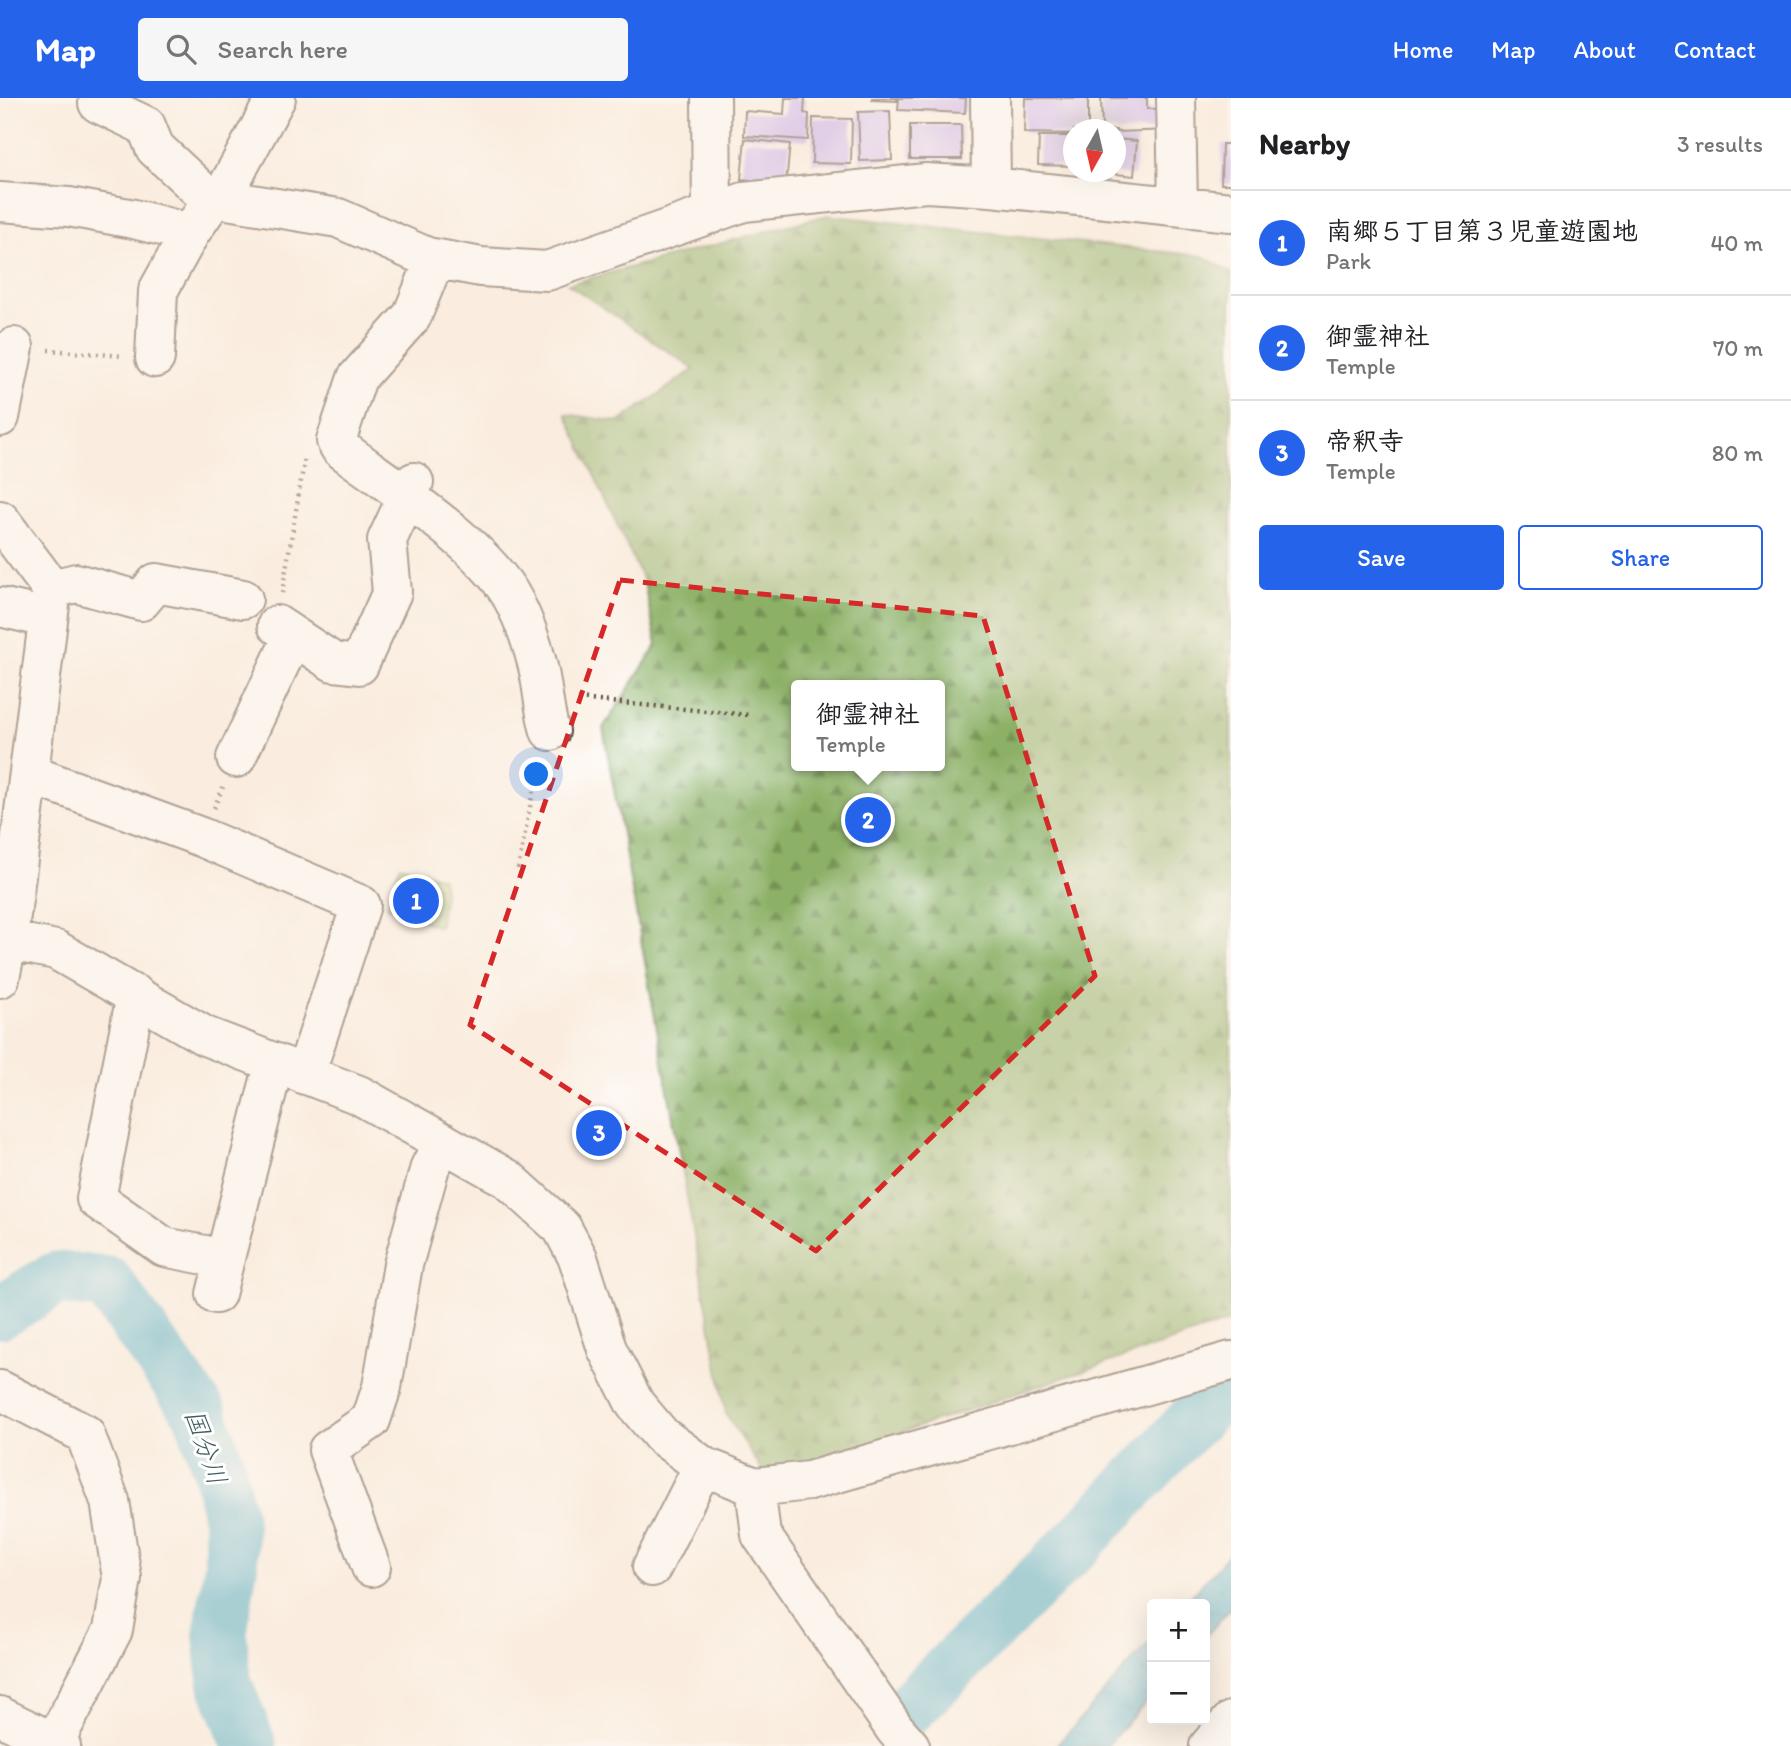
<!DOCTYPE html>
<meta charset="utf-8">
<style>
:root{--surface:#fff;--page:#f6f6f6;--text:#202124;--muted:#757577;--line:#e0e0e0;--accent:#2563eb}
body{margin:0;font-family:Itim,"Klee One",sans-serif;background:var(--page);color:var(--text)}
.controls{position:absolute;right:21px;bottom:21px;display:grid;overflow:hidden;border-radius:7px;box-shadow:0 7px 28px #0002}
.controls button{width:63px;height:63px;display:grid;place-items:center;padding:0;border:0;border-bottom:2px solid var(--line);background:var(--surface);color:var(--text);font:35px sans-serif}
.compass{position:absolute;left:1063px;top:21px;width:63px;height:63px;border-radius:50%;background:var(--surface);box-shadow:0 7px 28px #0002;rotate:188deg}
.you{position:absolute;left:537px;top:677px;width:24px;height:24px;margin:-18px;border:5px solid #fff;border-radius:50%;background:#1a73e8;box-shadow:0 0 0 10px #1a73e833}
.badge{display:grid;place-items:center;width:46px;height:46px;border-radius:50%;background:var(--accent);color:#fff;font-size:23px;font-weight:700}
.pin{position:absolute;translate:-50% -50%;border:4px solid #fff;box-shadow:0 2px 7px #0006}
.popup{position:absolute;left:791px;top:582px;width:154px;height:91px;box-sizing:border-box;display:grid;place-content:center;border-radius:7px;background:var(--surface);filter:drop-shadow(0 2px 5px #0005);font-size:23px;white-space:nowrap;color:var(--muted)}
.popup b{font-size:26px;color:var(--text)}
.popup::after{content:'';position:absolute;left:50%;top:100%;margin-left:-14px;border:14px solid transparent;border-top-color:var(--surface)}
.list{margin:0;padding:0;list-style:none}
h2{display:flex;justify-content:space-between;align-items:center;height:91px;margin:0;padding:0 28px;font-size:30px}
h2 small{font-size:23px;font-weight:400;color:var(--muted)}
.list li{display:grid;grid-template-columns:46px 1fr auto;gap:21px;align-items:center;box-sizing:border-box;height:105px;padding:0 28px;border-top:2px solid var(--line)}
.list b{display:block;font-size:26px;white-space:nowrap}
.list p{margin:0;font-size:23px;white-space:nowrap;color:var(--muted)}
.list em{font-size:23px;font-style:normal;color:var(--muted)}
.actions{display:flex;gap:14px;padding:21px 28px}
.actions a{flex:1;padding:16px 0;border:2px solid var(--accent);border-radius:7px;text-align:center;font-size:24px;color:var(--accent)}
.actions .main{background:var(--accent);color:#fff}
.icon{flex:none;width:38px;height:38px;fill:none;stroke:currentColor;stroke-width:2;stroke-linecap:round;stroke-linejoin:round}
.map{position:relative;flex:none;width:1231px;height:1648px;overflow:hidden}
header{display:flex;align-items:center;gap:42px;box-sizing:border-box;height:98px;padding:0 35px;background:var(--accent);color:#fff}
header strong{font-size:33px}
nav{display:flex;gap:38px;margin-inline-start:auto;font-size:24px}
.search{width:490px;height:63px;background:var(--page);display:flex;align-items:center;gap:18px;box-sizing:border-box;padding:0 24px;border-radius:7px;color:var(--muted);font-size:26px}
main{display:flex}
aside{flex:1;background:var(--surface)}
.map>svg:first-child{display:block}
.green{fill:url(#green-dots);stroke:#767c49;stroke-width:2}
.forest{fill:url(#forest-firs);stroke:#646e42;stroke-width:2;fill-rule:evenodd}
.water{fill:url(#water-ripples);stroke:#416a72;stroke-width:2}
.lines{fill:none;stroke-linecap:round;stroke-linejoin:round}
.river{stroke:#47aac6;stroke-width:54}
.building{fill:#c0a4f0}
.minor-casing{stroke:#58473b;stroke-width:42}
.path{stroke:#58473b;stroke-width:4.5;stroke-dasharray:2 5;stroke-linecap:butt}
.minor{stroke:#fff;stroke-width:38}
.marked{fill:none;stroke:#d62828;stroke-width:5;stroke-dasharray:14 9;stroke-linejoin:round}
.labels{text-anchor:middle;stroke-width:6;stroke-linejoin:round;paint-order:stroke}
.water-label{font-size:26px;font-style:italic;fill:#405d61;stroke:#fff}
</style>
<header>
<strong>Map</strong>
<div class="search"><svg class="icon" aria-label="search" viewBox="0 0 24 24"><circle cx="10" cy="10" r="6"/><path d="M15 15l6 6"/></svg>Search here</div>
<nav><a>Home</a><a>Map</a><a>About</a><a>Contact</a></nav>
</header>
<main>
<div class="map">
<svg width="1231" height="1648" viewBox="0 0 1231 1648">
<defs>
<pattern id="green-dots" width="8" height="8" patternUnits="userSpaceOnUse" patternTransform="scale(1.75)"><rect width="8" height="8" fill="#b1ce74"/><path d="M2 2h.1M6 6h.1" fill="none" stroke="#99b164" stroke-width="1.8" stroke-linecap="round"/></pattern>
<pattern id="forest-firs" width="22" height="20" patternUnits="userSpaceOnUse" patternTransform="scale(1.75)"><rect width="22" height="20" fill="#8cb166"/><path d="M5 1l3.5 6h-7zM16 11l3.5 6h-7z" fill="#749053"/></pattern>
<pattern id="water-ripples" width="26" height="14" patternUnits="userSpaceOnUse" patternTransform="scale(1.75)"><rect width="26" height="14" fill="#47aac6"/><path d="M2 4q2-2 4 0t4 0M15 11q2-2 4 0t4 0" fill="none" stroke="#3c8ba0"/></pattern>
</defs>
<rect width="100%" height="100%" fill="#fff"/>
<filter id="ink" filterUnits="userSpaceOnUse"><feTurbulence type="fractalNoise" baseFrequency=".0143" numOctaves="2"/><feDisplacementMap in="SourceGraphic" scale="14" xChannelSelector="R" yChannelSelector="G"/><feConvolveMatrix kernelMatrix="1 2 1 2 8 2 1 2 1" color-interpolation-filters="sRGB"/></filter>
<filter id="wash" filterUnits="userSpaceOnUse"><feTurbulence type="fractalNoise" baseFrequency=".00686" numOctaves="4" result="noise"/><feDisplacementMap in="SourceGraphic" scale="28" xChannelSelector="R" yChannelSelector="G"/><feGaussianBlur stdDeviation="1.57" result="paint"/><feColorMatrix in="noise" values="0 0 0 0 0 0 0 0 0 0 0 0 0 0 0 0 0 1.4 0 .05"/><feComposite in="paint" operator="in"/></filter>
<g filter="url(#wash)">
<rect width="100%" height="100%" fill="#faeddf"/>
<!-- green -->
<path class="green" d="M 400,767 L 442,780 L 444,796 L 439,829 L 387,809 Z"/>
<!-- forest -->
<path class="forest" d="M 827,117 L 1203,158 L 1231,175 L 1231,1223 L 767,1380 L 726,1316 L 603,630 L 657,547 L 644,485 L 566,316 L 619,324 L 694,271 L 568,186 ZM 796,587 L 940,587 L 940,668 L 796,668 Z"/>
<!-- water -->
<path class="water" d="M 1231,1454 L 1231,1510 L 1205,1539 L 1205,1506 L 1184,1506 Z
M 1152,1541 L 1152,1597 L 1107,1648 L 1056,1648 Z"/>
<g class="lines">
<!-- river -->
<path class="river" d="M 0,1214 L 57,1180 L 107,1185 L 200,1315 L 219,1371 L 231,1425 L 231,1467 L 220,1537 L 225,1585 L 250,1648
M 901,1618 L 1074,1448 L 1231,1283"/>
</g>
<g id="blocks">
<!-- building -->
<path class="building" d="M 785,0 L 805,0 L 804,15 L 809,16 L 808,42 L 744,38 L 745,13 L 784,16 Z
M 872,0 L 897,0 L 897,3 L 872,2 Z
M 899,0 L 966,0 L 965,15 L 898,12 Z
M 1025,0 L 1088,0 L 1088,32 L 1074,32 L 1074,36 L 1024,35 Z
M 1101,0 L 1147,0 L 1147,11 L 1171,11 L 1172,32 L 1116,34 L 1116,32 L 1102,32 Z
M 890,13 L 892,62 L 860,63 L 858,14 Z
M 813,20 L 852,21 L 851,66 L 812,65 Z
M 910,27 L 961,27 L 962,61 L 910,61 Z
M 1039,38 L 1074,38 L 1074,68 L 1038,67 Z
M 745,41 L 790,46 L 786,86 L 741,81 Z
M 1116,41 L 1137,43 L 1134,78 L 1106,75 L 1107,74 L 1116,74 Z
M 1222,46 L 1231,46 L 1231,86 L 1221,86 Z"/>
</g>
</g>
<g filter="url(#ink)">
<use href="#blocks" fill-opacity="0" stroke="#58473b" stroke-width="2"/>
<g class="lines">
<!-- minor casing -->
<g class="minor-casing">
<path id="minor" d="M 711,0 L 712,116
M 990,0 L 991,89
M 1176,0 L 1178,108
M 98,5 L 146,28 L 155,50 L 212,103
M 221,101 L 276,0
M 0,104 L 69,109 L 134,121 L 190,135 L 212,103 L 221,101 L 338,120 L 427,159 L 481,169 L 547,173 L 744,104 L 926,85 L 991,89 L 1231,114
M 435,161 L 412,218 L 357,280 L 336,343 L 340,350 C 390,388 488,449 515,505 C 524,523 532,545 537,565 C 543,587 543,610 550,633
M 155,260 L 158,193 L 190,135
M 0,319 L 14,249
M 0,422 L 52,491 L 8,841 L 0,880
M 52,491 L 76,485 L 141,503 L 156,485 L 243,501
M 0,509 L 47,520
M 277,527 L 333,564 L 359,567 L 392,494 L 387,442 L 414,384
M 236,660 L 293,538
M 29,676 L 201,739 L 361,807 L 305,977
M 0,841 L 56,852 L 205,938 L 359,997 L 508,1081 L 562,1130 L 578,1160 L 607,1251 L 635,1306 L 662,1338 L 703,1368 L 755,1389 L 761,1437 L 895,1631 L 910,1648
M 136,897 L 96,1101 L 164,1149 L 225,1161
M 216,1196 L 274,966
M 0,1292 L 85,1336 L 110,1403 L 122,1480 L 113,1532 L 54,1645
M 755,1389 L 809,1383 L 1231,1263
M 371,1469 L 328,1352 L 371,1322 L 382,1289 L 403,1167 L 430,1069 L 443,1044
M 652,1469 L 703,1368
M 0,1618 L 61,1648
M 1209,1648 L 1231,1623"/>
</g>
<!-- path -->
<path class="path" d="M 48,252 L 123,258
M 282,495 L 305,359
M 578,601 L 749,617
M 214,710 L 223,689
M 518,771 L 539,662"/>
<!-- minor -->
<use href="#minor" class="minor"/>
</g>
</g>
<!-- marked area -->
<path d="M0 0H1231V1648H0ZM 620,482 L 983,518 L 1095,878 L 816,1153 L 470,927 Z" fill="#faeddf" fill-opacity=".55" fill-rule="evenodd"/>
<path class="marked" d="M 620,482 L 983,518 L 1095,878 L 816,1153 L 470,927 Z"/>
<g class="labels">
<!-- water labels -->
<g class="water-label">
<text transform="translate(206 1349) rotate(71)" y="9">国分川</text>
</g>
</g>
</svg>
<div class="controls">
<button>+</button>
<button>−</button>
</div>
<svg class="compass" viewBox="-18 -18 36 36"><path d="M0-13l5 13h-10z" fill="#e53935"/><path d="M0 13l5-13h-10z" fill="#757577"/></svg>
<div class="you"></div>
<div class="pin badge" style="left:416px;top:803px">1</div>
<div class="pin badge" style="left:868px;top:722px">2</div>
<div class="popup"><b>御霊神社</b>Temple</div>
<div class="pin badge" style="left:599px;top:1035px">3</div>
</div>
<aside>
<h2>Nearby<small>3 results</small></h2>
<ul class="list">
<li><span class="badge">1</span><div><b>南郷５丁目第３児童遊園地</b><p>Park</p></div><em>40 m</em></li>
<li><span class="badge">2</span><div><b>御霊神社</b><p>Temple</p></div><em>70 m</em></li>
<li><span class="badge">3</span><div><b>帝釈寺</b><p>Temple</p></div><em>80 m</em></li>
</ul>
<div class="actions"><a class="main">Save</a><a>Share</a></div>
</aside>
</main>
